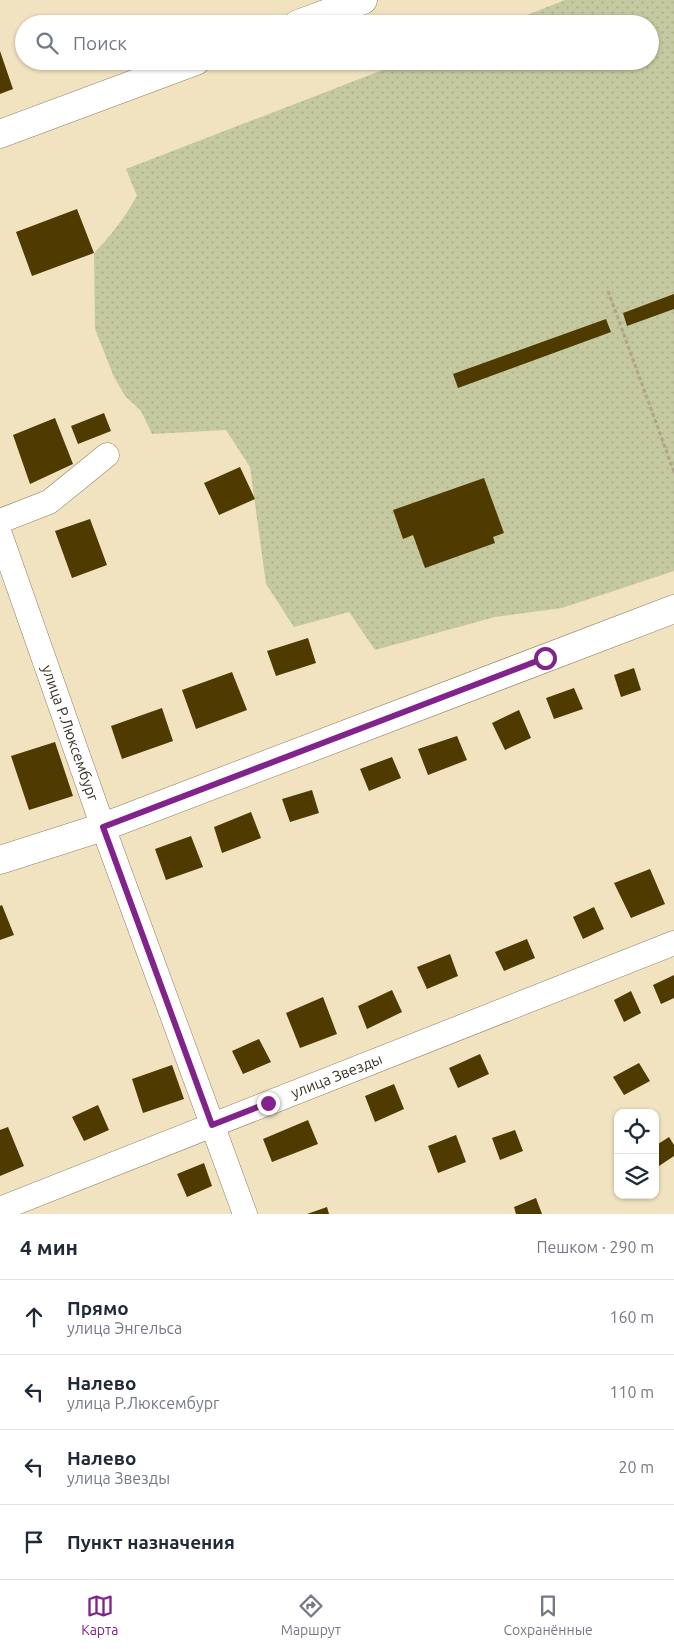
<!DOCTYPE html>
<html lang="ru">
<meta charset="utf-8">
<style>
:root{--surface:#fff;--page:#f6f6f7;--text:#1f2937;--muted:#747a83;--line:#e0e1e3;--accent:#82228c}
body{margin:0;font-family:Ubuntu,sans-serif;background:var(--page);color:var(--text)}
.controls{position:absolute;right:15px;bottom:15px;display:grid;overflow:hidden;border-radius:10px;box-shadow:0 1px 4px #0004}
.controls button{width:45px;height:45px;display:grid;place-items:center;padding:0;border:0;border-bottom:1px solid var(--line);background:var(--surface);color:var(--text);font:25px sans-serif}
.stop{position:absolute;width:15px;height:15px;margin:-11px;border:4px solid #82228c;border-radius:50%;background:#fff}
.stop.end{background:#82228c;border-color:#fff;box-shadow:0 1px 5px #0008}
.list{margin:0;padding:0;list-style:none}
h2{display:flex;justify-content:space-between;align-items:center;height:65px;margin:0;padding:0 20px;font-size:21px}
h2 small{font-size:16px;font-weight:400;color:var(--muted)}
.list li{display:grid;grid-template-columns:32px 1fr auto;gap:15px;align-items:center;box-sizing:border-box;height:75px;padding:0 20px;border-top:1px solid var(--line)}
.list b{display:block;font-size:19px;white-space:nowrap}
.list p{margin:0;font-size:16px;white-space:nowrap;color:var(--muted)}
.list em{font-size:16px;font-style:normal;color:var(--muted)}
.icon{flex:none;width:28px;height:28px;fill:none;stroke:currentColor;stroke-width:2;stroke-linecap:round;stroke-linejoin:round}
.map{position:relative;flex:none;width:674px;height:1214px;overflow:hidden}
.search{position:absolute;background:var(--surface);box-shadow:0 1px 4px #0004;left:15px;right:15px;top:15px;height:55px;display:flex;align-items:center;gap:12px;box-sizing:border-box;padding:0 18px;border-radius:28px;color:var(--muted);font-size:19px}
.sheet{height:365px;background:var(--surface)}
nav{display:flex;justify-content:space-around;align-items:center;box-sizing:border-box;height:70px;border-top:1px solid var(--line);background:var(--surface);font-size:14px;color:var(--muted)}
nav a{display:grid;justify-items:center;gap:2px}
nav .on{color:var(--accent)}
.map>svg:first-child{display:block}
.park{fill:url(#park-dots)}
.building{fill:#4f3a00}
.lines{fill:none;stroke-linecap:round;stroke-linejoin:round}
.street-casing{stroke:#8d8061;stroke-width:25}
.secondary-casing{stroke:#8d8061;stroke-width:29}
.path{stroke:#b0a48a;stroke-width:3;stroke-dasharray:4 2.5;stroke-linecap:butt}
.street{stroke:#fff;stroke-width:24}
.secondary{stroke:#fff;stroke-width:28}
.route{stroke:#82228c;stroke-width:6}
.labels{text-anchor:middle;stroke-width:5;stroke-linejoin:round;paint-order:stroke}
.street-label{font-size:15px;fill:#383225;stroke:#f1e2c0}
</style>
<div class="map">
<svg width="674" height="1214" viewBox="0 0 674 1214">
<defs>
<pattern id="park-dots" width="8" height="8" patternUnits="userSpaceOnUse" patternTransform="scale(1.25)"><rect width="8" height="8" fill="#c4c9a0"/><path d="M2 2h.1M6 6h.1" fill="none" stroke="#a9ad8a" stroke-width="1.8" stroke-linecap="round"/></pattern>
</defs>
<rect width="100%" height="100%" fill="#f1e2c0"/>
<!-- park -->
<path class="park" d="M 565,0 L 674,0 L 674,571 L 562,608 L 495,617 L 375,650 L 349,612 L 294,627 L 266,584 L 250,467 L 226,430 L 152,434 L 141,411 L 125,396 L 114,377 L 95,329 L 94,253 C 111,236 125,217 137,196 L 126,169 L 406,61 L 650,61 L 650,24 L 504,24 Z"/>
<!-- building -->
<path class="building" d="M 0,51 L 13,89 L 0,94 Z
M 77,209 L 94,253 L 32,276 L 16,232 Z
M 674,294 L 674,309 L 627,326 L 623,313 Z
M 606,319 L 611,332 L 458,388 L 453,374 Z
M 104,413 L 111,431 L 78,444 L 71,426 Z
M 55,418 L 73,464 L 30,484 L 13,435 Z
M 240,467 L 255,499 L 219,515 L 204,483 Z
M 484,478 L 504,533 L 493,537 L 495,543 L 425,568 L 413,535 L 403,539 L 393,510 Z
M 90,519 L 107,565 L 72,578 L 55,531 Z
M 308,638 L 316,663 L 276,676 L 267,651 Z
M 634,668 L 641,690 L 621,697 L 614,675 Z
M 232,672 L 247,710 L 196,729 L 182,690 Z
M 574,688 L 583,709 L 554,719 L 546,698 Z
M 162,708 L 173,741 L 122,759 L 111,726 Z
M 519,710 L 531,738 L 505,750 L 492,723 Z
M 457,736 L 467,760 L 428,775 L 418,749 Z
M 55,742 L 73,796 L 29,810 L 11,756 Z
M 392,757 L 401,778 L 369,791 L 360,769 Z
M 312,790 L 319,813 L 290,822 L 282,799 Z
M 251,812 L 261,838 L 222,853 L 214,827 Z
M 191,836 L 203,867 L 166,880 L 155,849 Z
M 650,869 L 665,904 L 631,918 L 614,883 Z
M 2,905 L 14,935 L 0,940 L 0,906 Z
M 594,907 L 604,929 L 583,939 L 573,917 Z
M 527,939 L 535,958 L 504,971 L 495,952 Z
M 450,954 L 458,976 L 427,989 L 417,967 Z
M 674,975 L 674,998 L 661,1004 L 653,985 Z
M 392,990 L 402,1012 L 367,1029 L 358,1006 Z
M 631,991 L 641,1013 L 624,1022 L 614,1000 Z
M 323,997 L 337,1034 L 300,1048 L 286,1013 Z
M 259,1039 L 271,1062 L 243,1074 L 232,1051 Z
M 480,1054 L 489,1074 L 458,1088 L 449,1068 Z
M 639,1063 L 650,1081 L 624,1095 L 613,1077 Z
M 172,1065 L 184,1099 L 143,1113 L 132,1079 Z
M 394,1084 L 404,1109 L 375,1122 L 365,1096 Z
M 98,1105 L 109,1130 L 84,1141 L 72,1117 Z
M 308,1120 L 318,1144 L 272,1162 L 263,1139 Z
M 8,1127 L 24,1166 L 0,1176 L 0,1130 Z
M 515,1130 L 523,1151 L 500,1160 L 492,1138 Z
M 456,1135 L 466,1162 L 438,1173 L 428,1146 Z
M 669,1137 L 674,1145 L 674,1156 L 659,1166 L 655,1160 L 655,1146 Z
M 204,1163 L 212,1186 L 187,1197 L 177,1174 Z
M 536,1198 L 542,1214 L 516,1214 L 514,1207 Z
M 327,1207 L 329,1214 L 307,1214 Z"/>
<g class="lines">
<!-- street casing -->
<g class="street-casing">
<g id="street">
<path d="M 0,521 L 49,502 L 107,455"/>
<path id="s1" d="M 0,534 L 103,827 L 245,1214"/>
<path id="s2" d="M 0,1209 L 674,943"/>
</g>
</g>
<!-- secondary casing -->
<g class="secondary-casing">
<path id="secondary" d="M 298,24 L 363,0
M 0,134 L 196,61
M 0,860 L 103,827 L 674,609"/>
</g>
<!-- path -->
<path class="path" d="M 608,291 L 674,472"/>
<!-- street -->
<use href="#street" class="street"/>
<!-- secondary -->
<use href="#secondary" class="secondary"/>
</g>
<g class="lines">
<!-- route -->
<path class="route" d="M 268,1103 L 212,1125 L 103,827 L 545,658"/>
</g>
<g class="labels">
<!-- street labels -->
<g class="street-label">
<text dy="5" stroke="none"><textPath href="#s1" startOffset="211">улица Р.Люксембург</textPath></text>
<text dy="5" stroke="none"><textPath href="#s2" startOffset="362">улица Звезды</textPath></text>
</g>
</g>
</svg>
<div class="controls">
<button><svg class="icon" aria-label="locate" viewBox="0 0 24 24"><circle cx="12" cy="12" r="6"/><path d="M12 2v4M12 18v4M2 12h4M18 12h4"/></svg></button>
<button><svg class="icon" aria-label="layers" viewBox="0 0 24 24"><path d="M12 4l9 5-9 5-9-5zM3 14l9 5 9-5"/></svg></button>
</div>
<div class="stop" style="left:545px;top:658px"></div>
<div class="stop end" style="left:268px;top:1103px"></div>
<div class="search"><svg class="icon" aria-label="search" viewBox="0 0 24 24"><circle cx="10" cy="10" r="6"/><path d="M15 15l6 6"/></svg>Поиск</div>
</div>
<section class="sheet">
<h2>4 мин<small>Пешком · 290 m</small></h2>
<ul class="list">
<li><svg class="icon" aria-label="ahead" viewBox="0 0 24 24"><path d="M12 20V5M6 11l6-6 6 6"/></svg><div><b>Прямо</b><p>улица Энгельса</p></div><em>160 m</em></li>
<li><svg class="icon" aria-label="left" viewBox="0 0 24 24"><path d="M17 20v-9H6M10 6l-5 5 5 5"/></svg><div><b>Налево</b><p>улица Р.Люксембург</p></div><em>110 m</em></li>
<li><svg class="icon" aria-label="left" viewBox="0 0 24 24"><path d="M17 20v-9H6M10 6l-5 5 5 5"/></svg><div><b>Налево</b><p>улица Звезды</p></div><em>20 m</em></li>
<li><svg class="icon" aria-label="arrive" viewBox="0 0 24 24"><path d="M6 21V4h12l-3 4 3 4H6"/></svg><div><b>Пункт назначения</b></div></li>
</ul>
</section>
<nav>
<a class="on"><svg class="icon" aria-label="map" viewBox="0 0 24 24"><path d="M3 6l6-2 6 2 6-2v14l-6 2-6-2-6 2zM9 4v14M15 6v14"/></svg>Карта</a>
<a><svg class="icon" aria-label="directions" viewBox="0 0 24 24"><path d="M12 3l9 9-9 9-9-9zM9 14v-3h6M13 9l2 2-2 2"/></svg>Маршрут</a>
<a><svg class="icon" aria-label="saved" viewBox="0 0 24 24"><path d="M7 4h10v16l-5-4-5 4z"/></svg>Сохранённые</a>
</nav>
